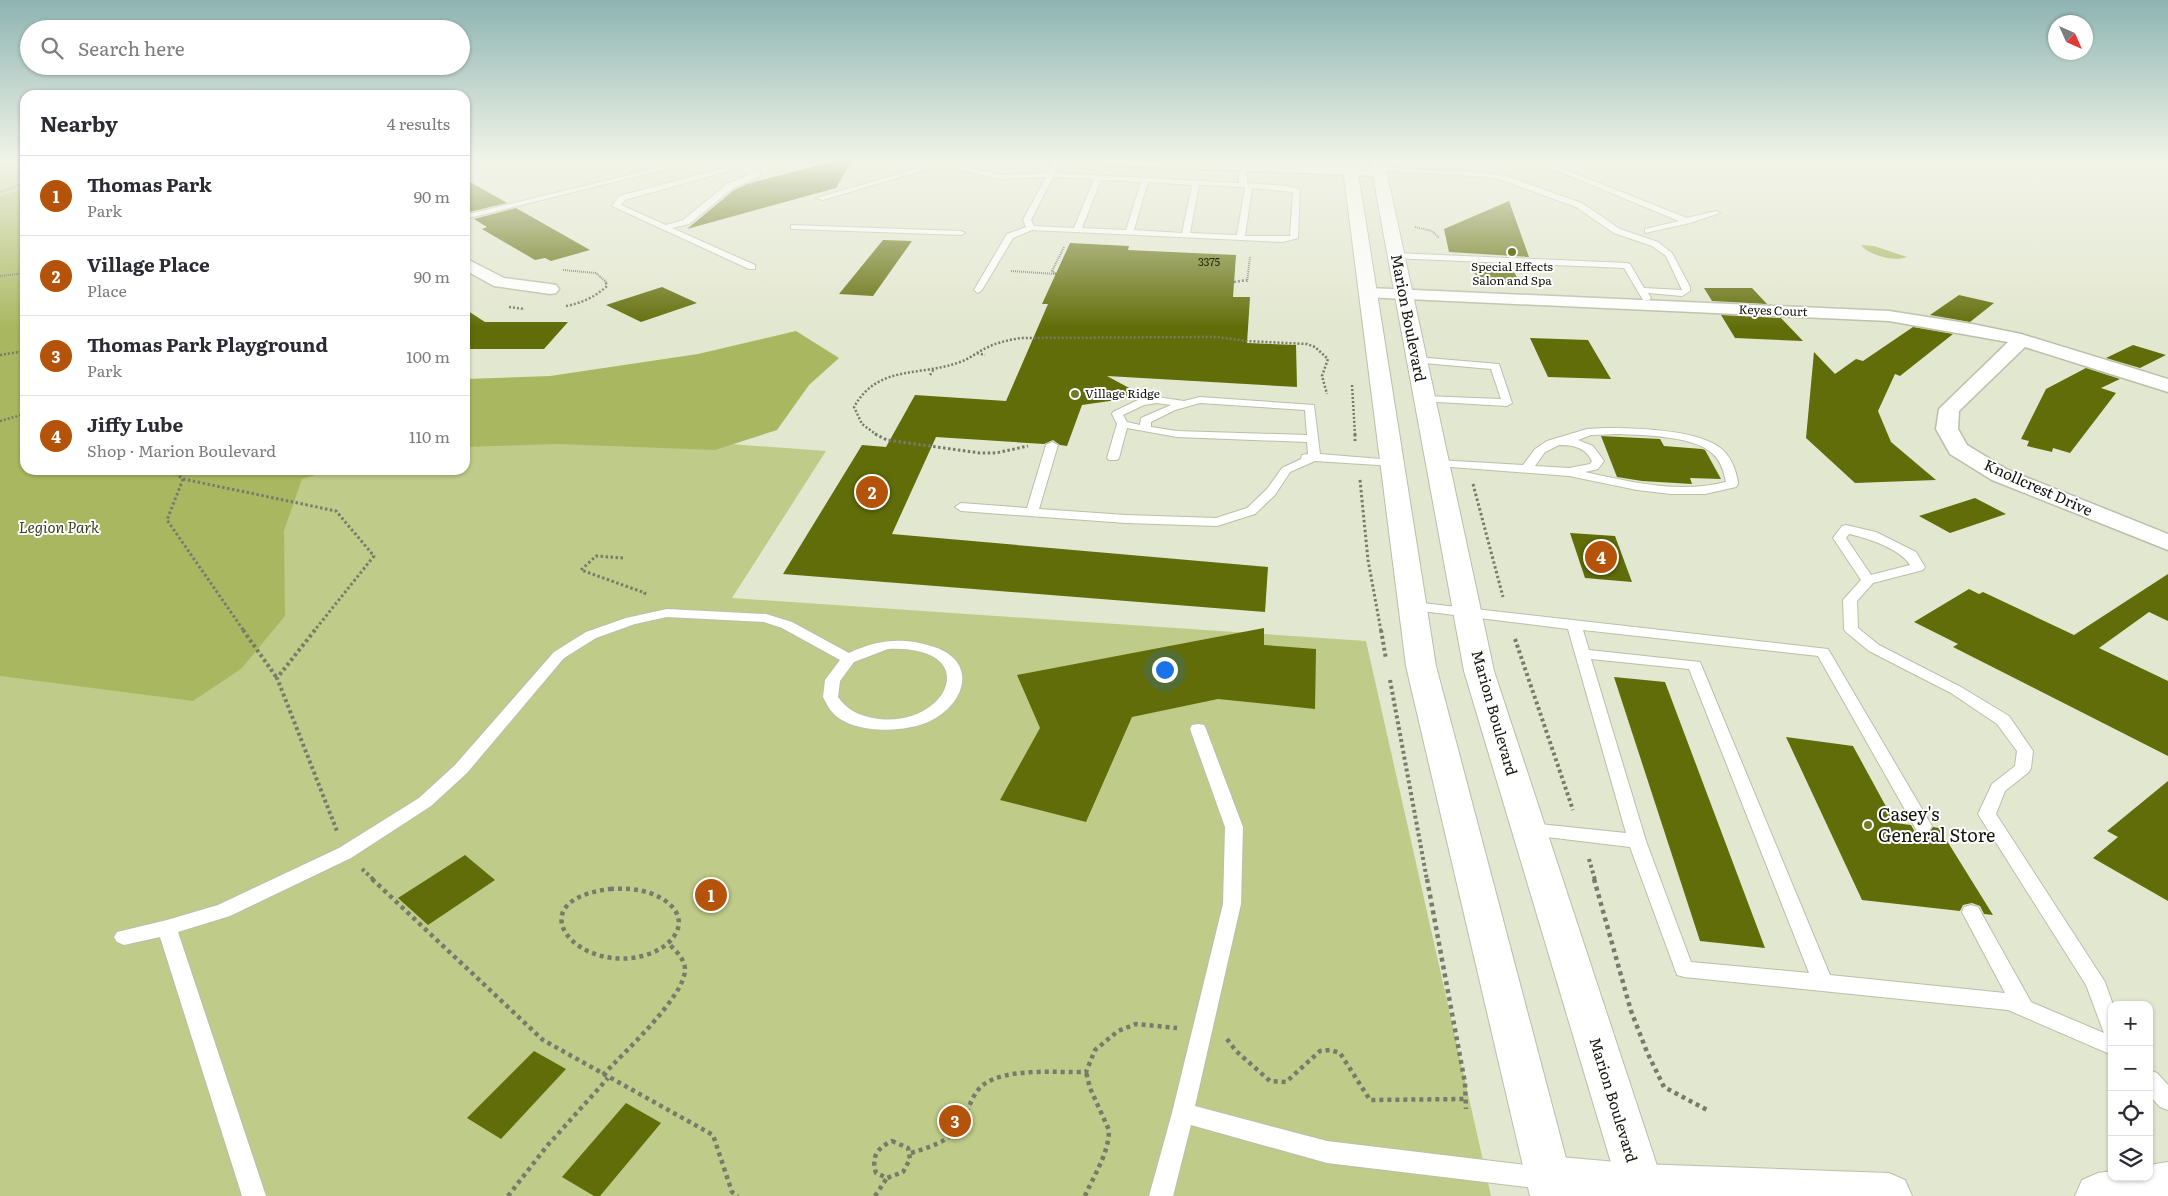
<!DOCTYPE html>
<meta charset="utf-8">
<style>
:root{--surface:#fff;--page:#f7f7f7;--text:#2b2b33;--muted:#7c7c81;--line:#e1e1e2;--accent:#b45309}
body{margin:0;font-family:Literata,serif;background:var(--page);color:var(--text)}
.controls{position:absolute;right:15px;bottom:15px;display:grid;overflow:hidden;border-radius:10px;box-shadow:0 1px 4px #0004}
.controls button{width:45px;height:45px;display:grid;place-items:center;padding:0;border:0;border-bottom:1px solid var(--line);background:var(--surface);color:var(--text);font:25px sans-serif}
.compass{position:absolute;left:2048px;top:15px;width:45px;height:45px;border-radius:50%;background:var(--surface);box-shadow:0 1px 4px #0004;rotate:135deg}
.you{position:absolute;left:1164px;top:669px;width:18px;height:18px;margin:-12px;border:4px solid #fff;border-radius:50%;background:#1a73e8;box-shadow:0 0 0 8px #1a73e833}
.badge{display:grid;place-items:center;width:32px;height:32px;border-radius:50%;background:var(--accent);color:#fff;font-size:16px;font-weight:700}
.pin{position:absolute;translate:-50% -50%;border:2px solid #fff;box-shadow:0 1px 5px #0006}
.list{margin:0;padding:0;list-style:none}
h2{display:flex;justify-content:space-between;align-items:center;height:65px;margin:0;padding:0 20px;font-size:21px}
h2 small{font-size:16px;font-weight:400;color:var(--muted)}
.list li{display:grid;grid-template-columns:32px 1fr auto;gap:15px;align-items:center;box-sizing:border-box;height:80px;padding:0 20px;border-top:1px solid var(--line)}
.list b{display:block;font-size:19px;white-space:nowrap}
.list p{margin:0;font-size:16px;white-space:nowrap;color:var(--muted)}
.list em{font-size:16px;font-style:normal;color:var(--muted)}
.icon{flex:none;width:28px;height:28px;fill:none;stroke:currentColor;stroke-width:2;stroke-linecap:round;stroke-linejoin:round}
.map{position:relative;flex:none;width:2168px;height:1196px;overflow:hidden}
.search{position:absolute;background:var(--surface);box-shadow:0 1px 4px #0004;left:20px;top:20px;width:450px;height:55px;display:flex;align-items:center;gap:12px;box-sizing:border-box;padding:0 18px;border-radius:28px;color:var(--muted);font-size:19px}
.panel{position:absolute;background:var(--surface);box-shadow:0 1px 4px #0004;left:20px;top:90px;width:450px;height:385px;border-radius:15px}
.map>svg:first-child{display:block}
.green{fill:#bfcb88}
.forest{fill:#a9b860}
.water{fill:#a7b55e}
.building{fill:#616d08}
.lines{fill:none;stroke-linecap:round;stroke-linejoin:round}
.lane-casing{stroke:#babfa8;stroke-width:2}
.street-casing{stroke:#babfa8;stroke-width:3}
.secondary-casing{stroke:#babfa8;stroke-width:2}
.primary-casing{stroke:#babfa8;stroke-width:2}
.path-far4{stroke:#787b6b;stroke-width:2;stroke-dasharray:1 1;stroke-linecap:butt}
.path-far3{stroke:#787b6b;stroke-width:2.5;stroke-dasharray:2 2;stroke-linecap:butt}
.path-far2{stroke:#787b6b;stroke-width:3;stroke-dasharray:2.5 2.5;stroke-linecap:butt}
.path-far1{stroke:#787b6b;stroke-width:4;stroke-dasharray:3 3;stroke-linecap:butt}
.path{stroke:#787b6b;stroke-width:4.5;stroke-dasharray:4 4;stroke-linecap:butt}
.lane{fill:#fff;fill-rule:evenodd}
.street{fill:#fff;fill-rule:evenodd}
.secondary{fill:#fff;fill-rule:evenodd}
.primary{fill:#fff;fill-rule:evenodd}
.poi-dot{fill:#717d2a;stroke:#fff;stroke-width:2}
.labels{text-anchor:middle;stroke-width:4;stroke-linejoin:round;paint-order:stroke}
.far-number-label{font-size:11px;fill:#262b0b}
.far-poi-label{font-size:12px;fill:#13150c;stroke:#fff}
.far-street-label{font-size:12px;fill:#13150c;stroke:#fff}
.street-label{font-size:15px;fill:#13150c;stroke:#fff}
.park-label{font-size:15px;font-style:italic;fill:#3b411c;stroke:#fff}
.near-poi-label{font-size:18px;fill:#13150c;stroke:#fff;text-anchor:start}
</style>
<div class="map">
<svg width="2168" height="1196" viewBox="0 0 2168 1196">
<rect width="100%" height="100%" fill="#e2e7cf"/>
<!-- green -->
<path class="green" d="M 0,160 L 25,160 L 25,470 L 465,470 L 465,397 L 513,428 L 826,451 L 732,598 L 1366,641 L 1491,1196 L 0,1196 Z"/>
<!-- forest -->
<path class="forest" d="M 25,188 L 25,470 L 333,470 L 302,479 L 284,531 L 285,616 L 241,669 L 193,701 L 0,676 L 0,197 Z
M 796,331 L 839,358 L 809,385 L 777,430 L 715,450 L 558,444 L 465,447 L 465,379 L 550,376 L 698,354 Z"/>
<!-- water -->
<path class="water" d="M 1861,245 L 1874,246 L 1907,257 C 1895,262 1870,256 1861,245 Z"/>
<!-- building -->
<path class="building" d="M 839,160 L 852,160 L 836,188 L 687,229 L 734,190 L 747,184 Z
M 465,179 L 507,203 L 465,213 Z
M 1509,201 L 1529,257 L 1449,252 L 1444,229 Z
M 516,208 L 590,250 L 551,261 L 545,258 L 535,260 L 482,229 L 487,227 L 474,219 Z
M 883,240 L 912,241 L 873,296 L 839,294 Z
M 1070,243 L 1129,246 L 1128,250 L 1236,255 L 1233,297 L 1250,297 L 1247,343 L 1296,345 L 1297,387 L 1107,376 L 1144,396 L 1082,405 L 1067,446 L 1060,445 L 1053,440 L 1044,444 L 936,437 L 892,534 L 1268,567 L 1265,612 L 783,574 L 862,445 L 886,447 L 915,395 L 1006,401 L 1048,304 L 1042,304 Z
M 1471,263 L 1511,265 L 1521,286 L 1479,284 Z
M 662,287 L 697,303 L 641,322 L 606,305 Z
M 1704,288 L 1752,288 L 1767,304 L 1712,301 Z
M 1959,295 L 1994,303 L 1970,322 L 1930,315 Z
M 465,309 L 485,322 L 568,322 L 544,349 L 465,349 Z
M 1721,315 L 1781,318 L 1803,341 L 1735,338 Z
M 1913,327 L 1953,334 L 1900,376 L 1895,374 L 1878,411 L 1891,442 L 1936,480 L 1855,483 L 1806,438 L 1814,352 L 1835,374 L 1856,359 L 1863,361 Z
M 1530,338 L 1588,340 L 1611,379 L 1548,377 Z
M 2133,345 L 2166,355 L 2140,368 L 2106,358 Z
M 2086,368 L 2120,379 L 2101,388 L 2116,393 L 2070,453 L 2053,448 L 2052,452 L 2027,446 L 2029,441 L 2021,439 L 2046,389 Z
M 1601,436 L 1660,439 L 1664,446 L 1702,449 L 1705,450 L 1721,479 L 1690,478 L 1692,484 L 1642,481 L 1617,477 Z
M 1975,498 L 2006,514 L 1950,533 L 1919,516 Z
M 1570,533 L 1615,536 L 1632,582 L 1585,578 Z
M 2168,574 L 2168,621 L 2149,612 L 2099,648 L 2168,681 L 2168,756 L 1953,647 L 1958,644 L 1914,622 L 1969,589 L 1979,594 L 1983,592 L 2074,635 Z
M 1264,628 L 1264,645 L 1316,649 L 1315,709 L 1218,699 L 1132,717 L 1086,822 L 1000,800 L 1040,728 L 1017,675 Z
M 1614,677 L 1665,682 L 1765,948 L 1700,941 Z
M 1786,737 L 1853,746 L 1895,823 L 1911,825 L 1915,832 L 1923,834 L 1929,833 L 1933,827 L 1939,828 L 1993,915 L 1984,914 L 1980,906 L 1972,903 L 1963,905 L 1960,911 L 1862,900 Z
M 2168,781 L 2168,901 L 2093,858 L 2118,837 L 2107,831 Z
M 465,855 L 495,880 L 428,925 L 398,898 Z
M 534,1051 L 566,1069 L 501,1139 L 467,1118 Z
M 626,1103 L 661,1123 L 600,1196 L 594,1196 L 562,1177 Z"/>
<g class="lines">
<!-- lane casing -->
<g class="lane-casing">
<path id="lane" d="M 690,160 L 703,160 L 465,219 L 465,215 Z
M 753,160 L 765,160 L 746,166 L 760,172 L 760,176 L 733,188 L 689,224 L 672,228 L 755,265 L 755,269 L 749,269 L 612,206 L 619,196 ZM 739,168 L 751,174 L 727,184 L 683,220 L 666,225 L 621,205 L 625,200 Z
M 942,160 L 952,160 L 948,163 L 1000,175 L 1048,173 L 1052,160 L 1059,160 L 1055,173 L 1239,183 L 1239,167 L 1243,165 L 1247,167 L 1247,183 L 1287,186 L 1300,189 L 1298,238 L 1283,242 L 1032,230 L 1013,238 L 982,290 L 978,293 L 974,290 L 1007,234 L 1026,227 L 1023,220 L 1046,177 L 1000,179 L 941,165 L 823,200 L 816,198 L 916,169 ZM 1053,177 L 1094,179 L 1074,228 L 1034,226 L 1031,220 ZM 1101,180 L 1141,182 L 1126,230 L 1082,228 ZM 1148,182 L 1192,185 L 1182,233 L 1134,230 ZM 1199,185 L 1245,187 L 1237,235 L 1190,233 ZM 1252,188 L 1293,192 L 1290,236 L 1245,236 Z
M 1531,160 L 1541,160 L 1687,218 L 1716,211 L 1720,213 L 1690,223 L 1645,233 L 1645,229 L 1679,221 Z
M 1378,167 L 1488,173 L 1506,176 L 1582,203 L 1620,229 L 1658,242 L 1672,253 L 1690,287 L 1690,291 L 1682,296 L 1648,293 L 1651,298 L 1649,300 L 1643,300 L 1624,268 L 1392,258 L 1392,254 L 1395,253 L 1627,263 L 1630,264 L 1644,288 L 1682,290 L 1666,256 L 1652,246 L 1614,233 L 1576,207 L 1501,180 L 1488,177 L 1376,170 L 1374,169 Z
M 791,225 L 961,231 L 965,233 L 961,235 L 794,229 L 791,229 Z
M 1416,357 L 1499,364 L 1512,403 L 1507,406 L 1420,401 L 1419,399 L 1424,396 L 1501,399 L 1491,369 L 1412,362 L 1412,358 Z
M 1157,397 L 1184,401 L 1200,397 L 1314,405 L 1320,454 L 1393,460 L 1399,463 L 1393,466 L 1315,461 L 1290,472 L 1275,495 L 1255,514 L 1217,526 L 1126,523 L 961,511 L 955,507 L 961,503 L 1027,508 L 1046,445 L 1052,442 L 1058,445 L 1039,509 L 1126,515 L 1216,518 L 1247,508 L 1267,489 L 1282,468 L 1301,459 L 1302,455 L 1308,454 L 1307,442 L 1177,437 L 1127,428 L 1119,458 L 1117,460 L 1109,460 L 1107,458 L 1117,424 L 1112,414 L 1113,412 L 1138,400 ZM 1157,403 L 1171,405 L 1141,418 L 1140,425 L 1127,422 L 1123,415 L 1144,405 ZM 1200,403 L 1305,410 L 1307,435 L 1177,431 L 1151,427 L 1151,422 L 1175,410 Z
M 1604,428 C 1635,428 1693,429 1719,447 C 1730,454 1737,471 1738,484 L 1736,487 L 1705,494 L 1671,494 L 1637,490 L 1569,476 L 1438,466 L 1432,463 L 1438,460 L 1523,465 L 1535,449 L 1547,441 L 1587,429 ZM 1619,434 C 1644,435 1695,436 1713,454 C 1721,461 1724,472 1726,482 C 1679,494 1631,482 1585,472 L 1598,469 L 1604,461 L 1593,446 L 1578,440 L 1591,435 ZM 1559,445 C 1573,445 1585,447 1592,461 L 1590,464 L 1569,468 L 1535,466 L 1545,452 Z
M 1846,525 L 1876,532 L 1916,552 L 1925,567 L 1923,570 L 1873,583 L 1857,601 L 1858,628 L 1879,645 L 1961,687 L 2009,716 L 2033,751 L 2031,768 L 2029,772 L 2005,791 L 1996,814 L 2105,982 L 2113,1005 L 2112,1005 L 2112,1055 L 2008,1010 L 1684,977 L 1677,975 L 1630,847 L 1530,835 L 1524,834 L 1521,829 L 1524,824 L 1530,823 L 1626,833 L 1568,629 L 1413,610 L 1406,606 L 1413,602 L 1828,649 L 1932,826 L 1929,831 L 1923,832 L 1917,831 L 1818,656 L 1583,630 L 1589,650 L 1700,662 L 1830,975 L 2005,993 L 1962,912 L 1964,907 L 1971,905 L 1978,907 L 2031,1002 L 2104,1033 L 2086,985 L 1978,814 L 1992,784 L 2015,766 L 2017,751 L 1997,724 L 1951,693 L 1869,651 L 1846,632 L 1844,629 L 1843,600 L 1861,580 L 1833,538 L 1842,526 ZM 1849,534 C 1867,538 1901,549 1910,565 L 1871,575 L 1846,538 ZM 1591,659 L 1689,669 L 1809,973 L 1691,962 L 1646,841 Z
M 667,609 L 766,614 L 792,622 L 849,653 C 877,640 902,637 931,646 C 977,659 968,701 932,720 C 909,733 853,735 833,713 C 829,709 826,703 823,697 L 825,680 L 840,660 L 782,628 L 764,622 L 667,617 L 635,624 L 596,638 L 564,658 L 467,773 L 431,806 L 351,858 L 230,916 L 178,932 L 266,1196 L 242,1196 L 160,937 L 124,945 L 117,942 L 114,937 L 117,932 L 167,920 L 218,905 L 339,848 L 419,798 L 455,765 L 554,652 L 586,632 L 626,618 ZM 888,649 C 988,645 946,732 873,718 C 858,715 847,710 838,697 L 840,681 L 854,662 Z
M 1198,724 L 1204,725 L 1206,729 L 1243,827 L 1241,904 L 1195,1106 L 1327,1141 L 1542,1167 L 1550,1170 L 1553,1178 L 1550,1186 L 1542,1189 L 1327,1163 L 1191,1125 L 1173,1196 L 1149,1196 L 1172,1113 L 1223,904 L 1225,827 L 1190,729 L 1192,725 Z
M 2149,1070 L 2157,1073 L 2168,1085 L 2168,1110 L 2160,1107 L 2149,1095 Z"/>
</g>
<!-- street casing -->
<g class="street-casing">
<path id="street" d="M 1073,160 L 1185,160 L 1378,168 L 1385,172 L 1378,176 L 1079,164 Z
M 465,258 L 504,278 L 550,284 L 556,285 L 559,289 L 556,293 L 550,294 L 494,286 L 465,270 Z
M 1369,288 L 1889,311 L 1972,324 L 2021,334 L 2168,379 L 2168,392 L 2025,347 L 1959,411 L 1958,429 L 1967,445 L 2008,470 L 2168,534 L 2168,550 L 1992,480 L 1950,454 L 1936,429 L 1939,409 L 2008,342 L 1889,321 L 1363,297 L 1360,293 L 1363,289 Z"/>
</g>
<!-- secondary casing -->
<g class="secondary-casing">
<path id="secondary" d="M 1548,1156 L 1640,1164 L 1889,1173 L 1905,1180 L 1912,1196 L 1538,1196 L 1532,1194 L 1525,1178 L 1532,1162 Z
M 2168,1162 L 2168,1196 L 2075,1196 L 2082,1180 L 2098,1173 L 2112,1171 L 2112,1177 L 2149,1177 L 2149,1165 Z"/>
</g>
<!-- primary casing -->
<g class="primary-casing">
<path id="primary" d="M 1342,160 L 1356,160 L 1436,666 L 1576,1196 L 1530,1196 L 1406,666 Z
M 1370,160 L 1384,160 L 1494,671 L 1667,1196 L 1621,1196 L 1464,671 Z"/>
</g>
<!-- path-far4 -->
<path class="path-far4" d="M 0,192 L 25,183
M 1415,227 L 1432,231 L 1439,238
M 563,270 L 596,273 L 606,282
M 1011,271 L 1056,274 L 1052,271 L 1064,247
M 0,276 L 25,273
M 1247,282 L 1250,257"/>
<!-- path-far3 -->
<path class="path-far3" d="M 1234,282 L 1247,280
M 566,306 C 582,303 595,297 607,286 L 605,280
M 509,307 L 525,309
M 977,353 L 985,355
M 0,355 L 25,351
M 930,375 L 934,369
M 1352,385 L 1355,435
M 0,421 L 25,414
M 877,435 L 862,424 L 854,407 C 878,364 920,377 960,362 C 969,359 976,353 984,349 C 995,343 1008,340 1021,338 L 1217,337 L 1246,341 L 1307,344 L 1315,347 L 1328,359 L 1322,376 L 1327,394"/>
<!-- path-far2 -->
<path class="path-far2" d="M 875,434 L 887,440 L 980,453 L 996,453 L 1028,446
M 1355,434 L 1355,441
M 171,470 L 183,479 L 336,511 L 374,556 L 314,631
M 183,479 L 167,520 L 244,631
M 1360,480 L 1368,560 L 1381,631
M 1473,484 L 1503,597
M 623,558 L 596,556 L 581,570 L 645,593 L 643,597"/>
<!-- path-far1 -->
<path class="path-far1" d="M 243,630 L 277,678
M 315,630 L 277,678 L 337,831
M 1381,630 L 1386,659
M 1515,639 L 1573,810
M 1390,680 L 1427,880
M 1589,859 L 1595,880
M 362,869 L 374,880"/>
<!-- path -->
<path class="path" d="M 372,879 L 543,1040 L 713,1135 L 732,1192 L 738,1196
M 1427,879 L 1465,1083 L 1466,1109
M 1594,879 L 1631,1011 L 1647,1052 L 1664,1087 L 1709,1111
M 610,889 C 627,888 644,889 659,897 C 693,915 679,943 649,954 C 580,978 513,901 610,889 Z
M 1227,1039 L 1236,1051 L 1270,1081 L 1286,1082 L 1320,1051 L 1330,1050 L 1340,1053 L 1370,1100 L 1465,1099
M 603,1075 C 623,1053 684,998 685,970 C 685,959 676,951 669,944
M 892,1141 L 908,1148 L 910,1159 L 903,1172 L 887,1178 L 876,1173 C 871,1157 877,1148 892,1141 Z
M 911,1153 C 939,1144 955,1140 967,1111 C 971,1102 975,1091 983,1085 C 1007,1067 1057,1073 1086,1072 L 1095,1050 L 1118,1031 L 1136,1024 L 1177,1028
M 508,1196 L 547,1146 L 608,1078
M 875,1196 L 887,1178
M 1085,1196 C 1094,1175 1109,1153 1109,1130 L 1090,1088 L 1086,1072"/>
<!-- lane -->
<use href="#lane" class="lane"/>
<!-- street -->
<use href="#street" class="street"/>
<!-- secondary -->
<use href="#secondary" class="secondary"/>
<!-- primary -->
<use href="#primary" class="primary"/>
</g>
<!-- sky -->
<linearGradient id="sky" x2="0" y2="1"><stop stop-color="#8eb4b1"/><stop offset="0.49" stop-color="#f2f4e9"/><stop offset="1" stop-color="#f2f4e9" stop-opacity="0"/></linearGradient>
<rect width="2168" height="328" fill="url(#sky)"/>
<!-- markers -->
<g class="poi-dot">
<circle cx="1512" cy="252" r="5"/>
<circle cx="1075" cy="394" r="5"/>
<circle cx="1868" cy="825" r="5"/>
</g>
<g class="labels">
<!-- far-number labels -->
<g class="far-number-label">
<text x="1209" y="266">3375</text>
</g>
<!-- far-poi labels -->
<g class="far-poi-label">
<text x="1512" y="271">Special Effects<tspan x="1512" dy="14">Salon and Spa</tspan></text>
<text x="1085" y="398" text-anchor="start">Village Ridge</text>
</g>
<!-- far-street labels -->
<g class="far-street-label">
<text transform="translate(1773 311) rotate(2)" y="4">Keyes Court</text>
</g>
<!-- street labels -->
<g class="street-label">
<text transform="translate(1408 318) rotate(79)" y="5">Marion Boulevard</text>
<text transform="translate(2038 488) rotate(24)" y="5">Knollcrest Drive</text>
<text transform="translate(1494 713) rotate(74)" y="5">Marion Boulevard</text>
<text transform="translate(1613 1100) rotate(73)" y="5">Marion Boulevard</text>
</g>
<!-- park labels -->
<g class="park-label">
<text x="59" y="533">Legion Park</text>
</g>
<!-- near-poi labels -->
<g class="near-poi-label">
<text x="1878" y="821">Casey's<tspan x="1878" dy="21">General Store</tspan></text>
</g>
</g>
</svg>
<div class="controls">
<button>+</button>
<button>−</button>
<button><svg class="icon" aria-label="locate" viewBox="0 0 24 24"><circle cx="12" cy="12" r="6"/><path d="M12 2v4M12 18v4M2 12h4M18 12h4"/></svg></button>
<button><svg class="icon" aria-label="layers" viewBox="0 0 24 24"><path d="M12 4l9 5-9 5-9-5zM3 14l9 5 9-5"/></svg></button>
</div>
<svg class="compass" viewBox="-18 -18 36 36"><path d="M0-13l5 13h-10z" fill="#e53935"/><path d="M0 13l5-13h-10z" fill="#7c7c81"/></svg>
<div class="you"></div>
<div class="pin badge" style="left:711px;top:895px">1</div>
<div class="pin badge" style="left:872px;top:492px">2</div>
<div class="pin badge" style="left:955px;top:1121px">3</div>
<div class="pin badge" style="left:1601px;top:557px">4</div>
<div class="search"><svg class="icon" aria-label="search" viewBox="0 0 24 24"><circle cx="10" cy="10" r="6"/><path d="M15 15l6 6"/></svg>Search here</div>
<section class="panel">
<h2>Nearby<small>4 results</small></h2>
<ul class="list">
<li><span class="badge">1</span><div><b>Thomas Park</b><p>Park</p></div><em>90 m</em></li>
<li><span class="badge">2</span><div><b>Village Place</b><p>Place</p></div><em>90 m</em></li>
<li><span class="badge">3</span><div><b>Thomas Park Playground</b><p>Park</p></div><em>100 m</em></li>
<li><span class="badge">4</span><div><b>Jiffy Lube</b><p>Shop · Marion Boulevard</p></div><em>110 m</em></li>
</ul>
</section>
</div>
